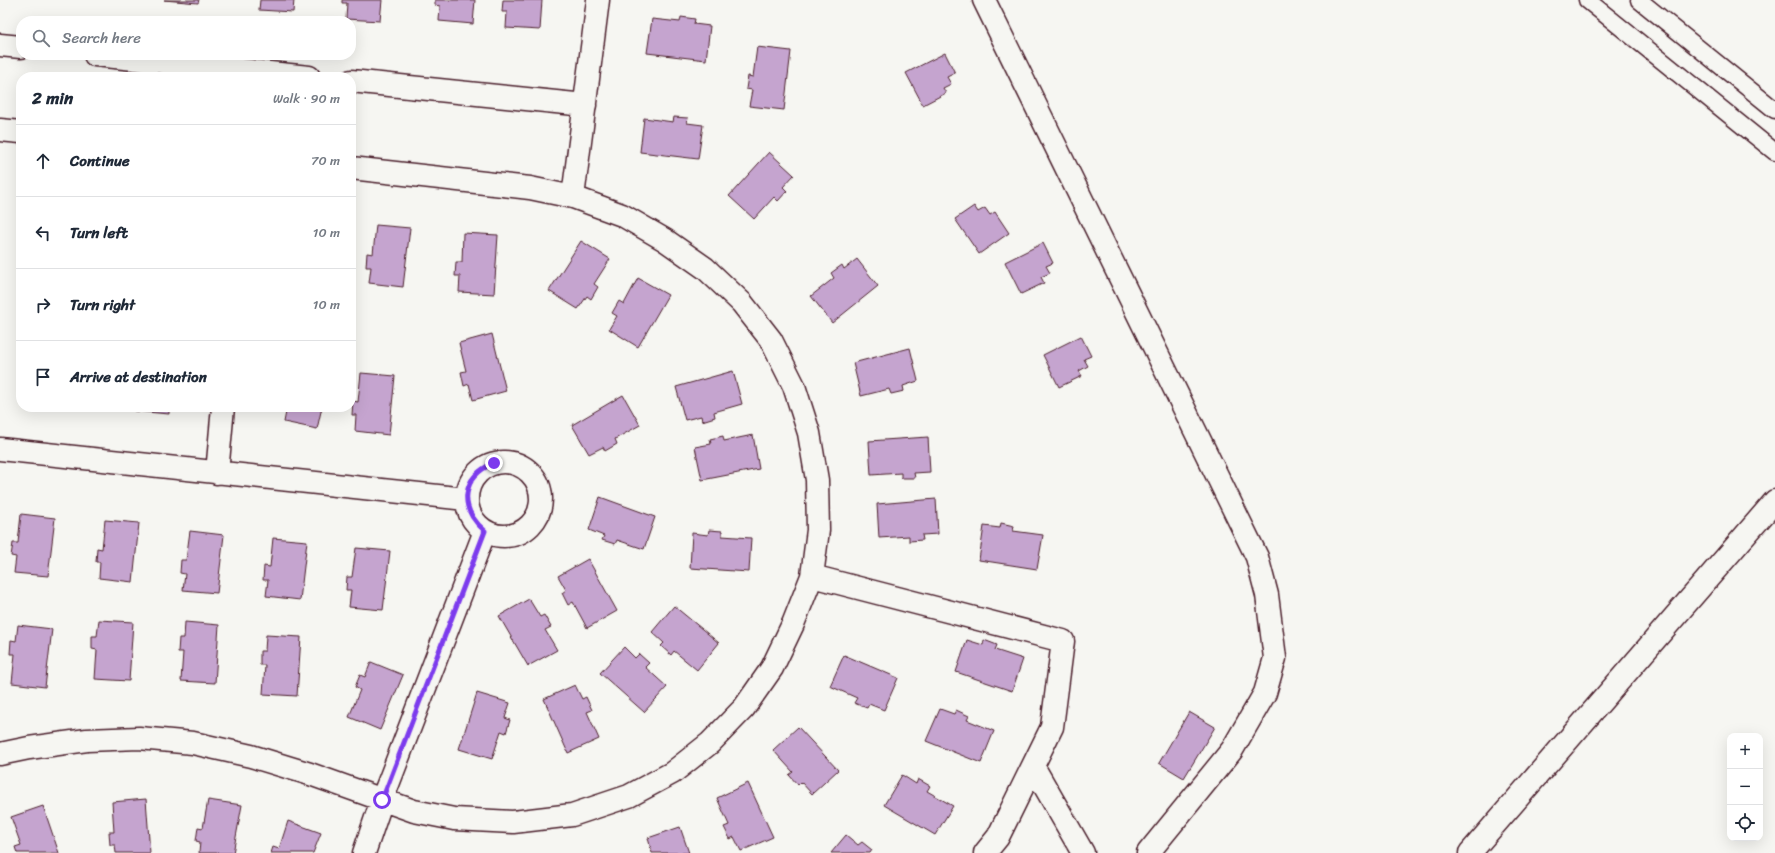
<!DOCTYPE html>
<meta charset="utf-8">
<style>
:root{--surface:#fff;--page:#f2f2f3;--text:#1f2937;--muted:#747a83;--line:#e0e1e3}
body{margin:0;font-family:Sriracha,sans-serif;background:var(--page);color:var(--text)}
.controls{position:absolute;right:12px;bottom:12px;display:grid;overflow:hidden;border-radius:8px;box-shadow:0 4px 16px #0002}
.controls button{width:36px;height:36px;display:grid;place-items:center;padding:0;border:0;border-bottom:1px solid var(--line);background:var(--surface);color:var(--text);font:20px sans-serif}
.stop{position:absolute;width:12px;height:12px;margin:-9px;border:3px solid #7c3aed;border-radius:50%;background:#fff}
.stop.end{background:#7c3aed;border-color:#fff;box-shadow:0 1px 4px #0008}
.list{margin:0;padding:0;list-style:none}
h2{display:flex;justify-content:space-between;align-items:center;height:52px;margin:0;padding:0 16px;font-size:17px}
h2 small{font-size:13px;font-weight:400;color:var(--muted)}
.list li{display:grid;grid-template-columns:26px 1fr auto;gap:12px;align-items:center;box-sizing:border-box;height:72px;padding:0 16px;border-top:1px solid var(--line)}
.list b{display:block;font-size:15px;white-space:nowrap}
.list em{font-size:13px;font-style:normal;color:var(--muted)}
.icon{flex:none;width:22px;height:22px;fill:none;stroke:currentColor;stroke-width:2;stroke-linecap:round;stroke-linejoin:round}
.map{position:relative;flex:none;width:1775px;height:853px;overflow:hidden}
.search{position:absolute;background:var(--surface);box-shadow:0 4px 16px #0002;left:16px;top:16px;width:340px;height:44px;display:flex;align-items:center;gap:10px;box-sizing:border-box;padding:0 14px;border-radius:16px;color:var(--muted);font-size:15px}
.panel{position:absolute;background:var(--surface);box-shadow:0 4px 16px #0002;left:16px;top:72px;width:340px;height:340px;border-radius:16px}
.map>svg:first-child{display:block}
.building{fill:#c5a4cf;stroke:#4a1f2b}
.lines{fill:none;stroke-linecap:round;stroke-linejoin:round}
.lane-casing{stroke:#4a1f2b;stroke-width:19}
.street-casing{stroke:#4a1f2b;stroke-width:25}
.lane{stroke:#f6f6f2;stroke-width:16}
.street{stroke:#f6f6f2;stroke-width:22}
.route{stroke:#7c3aed;stroke-width:5}
</style>
<div class="map">
<svg width="1775" height="853" viewBox="0 0 1775 853">
<rect width="100%" height="100%" fill="#f6f6f2"/>
<filter id="ink" filterUnits="userSpaceOnUse"><feTurbulence type="fractalNoise" baseFrequency=".025" numOctaves="2"/><feDisplacementMap in="SourceGraphic" scale="8" xChannelSelector="R" yChannelSelector="G"/><feConvolveMatrix kernelMatrix="1 2 1 2 8 2 1 2 1" color-interpolation-filters="sRGB"/></filter>
<g filter="url(#ink)">
<!-- building -->
<path class="building" d="M 164,0 L 199,0 L 198,3 Z
M 260,0 L 294,0 L 293,12 L 259,10 Z
M 342,0 L 382,0 L 380,21 L 346,19 L 347,3 L 342,3 Z
M 435,0 L 475,0 L 473,24 L 439,21 L 440,6 L 435,5 Z
M 503,0 L 542,0 L 540,30 L 506,28 L 507,12 L 502,12 Z
M 681,17 L 695,19 L 694,24 L 710,26 L 706,60 L 647,53 L 652,19 L 680,22 Z
M 757,47 L 791,51 L 784,110 L 749,106 L 752,90 L 746,89 L 748,76 L 753,77 Z
M 945,53 L 955,73 L 947,77 L 951,84 L 943,88 L 946,93 L 923,105 L 906,73 Z
M 674,117 L 688,118 L 687,123 L 703,125 L 698,159 L 640,152 L 644,118 L 673,122 Z
M 769,152 L 794,175 L 783,187 L 787,191 L 778,201 L 774,197 L 754,219 L 729,196 Z
M 974,206 L 978,212 L 985,208 L 990,215 L 995,212 L 1009,233 L 979,254 L 955,219 Z
M 376,225 L 410,228 L 403,287 L 369,283 L 371,267 L 366,267 L 367,253 L 373,254 Z
M 463,233 L 498,235 L 494,294 L 459,292 L 460,276 L 455,276 L 456,262 L 462,262 Z
M 581,241 L 610,259 L 594,284 L 598,287 L 591,299 L 587,296 L 578,309 L 549,291 Z
M 1043,243 L 1053,263 L 1046,266 L 1050,273 L 1041,277 L 1044,283 L 1021,294 L 1005,262 Z
M 857,259 L 878,286 L 832,323 L 811,296 L 834,278 L 831,273 L 842,265 L 844,269 Z
M 638,278 L 668,295 L 638,347 L 609,329 L 617,316 L 612,313 L 619,301 L 624,304 Z
M 492,334 L 506,391 L 473,400 L 469,384 L 464,386 L 461,372 L 466,371 L 459,343 Z
M 1081,336 L 1091,356 L 1084,359 L 1088,366 L 1079,371 L 1082,376 L 1059,387 L 1043,355 Z
M 910,348 L 918,381 L 903,386 L 904,391 L 891,394 L 889,389 L 861,396 L 853,363 Z
M 733,371 L 742,404 L 714,412 L 715,417 L 702,421 L 701,416 L 685,420 L 676,387 Z
M 361,373 L 395,376 L 389,435 L 355,431 L 356,415 L 352,415 L 353,401 L 358,402 Z
M 623,395 L 640,425 L 615,439 L 617,444 L 605,451 L 603,447 L 589,454 L 572,425 Z
M 135,407 L 169,407 L 169,414 L 135,411 Z
M 287,407 L 322,407 L 317,429 L 284,422 Z
M 753,435 L 759,469 L 702,480 L 695,447 L 711,444 L 710,439 L 723,436 L 724,441 Z
M 928,437 L 930,472 L 914,473 L 915,478 L 901,478 L 901,473 L 871,475 L 869,441 Z
M 600,497 L 655,517 L 644,549 L 617,540 L 615,544 L 602,540 L 604,536 L 589,530 Z
M 936,499 L 938,534 L 922,535 L 923,540 L 909,541 L 909,536 L 879,538 L 877,504 Z
M 21,514 L 55,518 L 48,576 L 14,573 L 16,557 L 11,556 L 13,543 L 18,543 Z
M 105,520 L 139,523 L 133,582 L 99,578 L 100,562 L 96,562 L 97,548 L 102,549 Z
M 1001,523 L 1014,526 L 1013,531 L 1043,535 L 1037,569 L 979,560 L 984,526 L 1000,528 Z
M 709,530 L 722,531 L 722,536 L 751,538 L 749,572 L 690,568 L 692,533 L 708,535 Z
M 190,531 L 224,535 L 217,593 L 183,590 L 185,574 L 180,573 L 181,560 L 186,560 Z
M 273,538 L 307,541 L 300,600 L 266,596 L 268,580 L 263,580 L 264,566 L 270,567 Z
M 356,548 L 390,551 L 383,610 L 349,607 L 351,590 L 346,590 L 347,577 L 352,577 Z
M 588,559 L 617,611 L 587,628 L 573,602 L 568,605 L 562,593 L 566,590 L 558,576 Z
M 529,599 L 540,617 L 544,615 L 551,627 L 545,630 L 557,650 L 528,666 L 499,616 Z
M 674,606 L 719,643 L 697,670 L 674,651 L 671,655 L 661,646 L 664,643 L 652,632 Z
M 99,620 L 133,622 L 129,681 L 95,679 L 97,650 L 92,649 L 92,636 L 97,636 Z
M 185,622 L 219,625 L 215,683 L 181,681 L 183,652 L 178,652 L 179,638 L 184,638 Z
M 18,625 L 52,629 L 45,687 L 12,683 L 15,654 L 10,654 L 11,640 L 16,641 Z
M 266,635 L 301,637 L 297,696 L 263,694 L 265,665 L 260,665 L 260,651 L 265,651 Z
M 967,640 L 983,645 L 984,640 L 997,645 L 995,650 L 1023,659 L 1012,691 L 956,672 Z
M 624,647 L 635,658 L 639,654 L 649,663 L 645,667 L 667,687 L 644,712 L 600,673 Z
M 844,655 L 898,678 L 884,710 L 869,704 L 867,708 L 854,703 L 857,698 L 830,686 Z
M 371,662 L 403,675 L 380,730 L 349,717 L 360,690 L 355,687 L 360,675 L 365,677 Z
M 575,685 L 582,699 L 586,697 L 592,710 L 587,712 L 599,739 L 568,753 L 544,699 Z
M 477,693 L 510,703 L 505,718 L 510,720 L 506,733 L 501,731 L 492,759 L 459,749 Z
M 940,709 L 954,714 L 956,710 L 969,716 L 967,720 L 994,731 L 981,763 L 926,741 Z
M 1189,712 L 1215,727 L 1184,778 L 1159,763 Z
M 798,727 L 838,770 L 812,794 L 801,782 L 798,785 L 789,775 L 793,772 L 773,750 Z
M 902,775 L 916,784 L 918,779 L 930,786 L 927,791 L 953,806 L 935,835 L 884,805 Z
M 748,783 L 773,837 L 741,851 L 734,837 L 730,839 L 724,827 L 729,825 L 717,798 Z
M 146,799 L 150,853 L 116,853 L 115,845 L 110,845 L 109,832 L 114,832 L 112,802 Z
M 208,800 L 242,805 L 233,853 L 199,853 L 200,842 L 196,841 L 198,827 L 203,828 Z
M 43,806 L 59,853 L 17,853 L 15,847 L 21,845 L 11,817 Z
M 288,821 L 321,833 L 313,853 L 271,853 L 273,847 L 279,849 Z
M 680,827 L 689,853 L 652,853 L 648,838 Z
M 846,835 L 858,845 L 862,842 L 872,850 L 870,853 L 831,853 Z"/>
<g class="lines">
<!-- lane casing -->
<g class="lane-casing">
<path id="lane" d="M 1587,0 L 1775,152
M 1639,0 L 1775,110"/>
</g>
<!-- street casing -->
<g class="street-casing">
<path id="street" d="M 984,0 L 1257,557 L 1267,595 L 1275,658 L 1265,693 L 1232,750 L 1148,853
M 0,45 L 21,47
M 95,55 L 309,77
M 351,81 L 585,105
M 0,130 L 21,132
M 573,197 L 598,0
M 0,449 L 466,499
M467 499a37 37 0 1 1 74 0a37 37 0 1 1-74 0Z
M 217,473 L 223,407
M 812,576 L 1063,641 L 1052,727 L 998,837 L 985,853
M 0,754 L 29,748 L 87,740 L 139,738 L 193,743 L 251,756 L 310,774 L 414,811 L 454,819 L 513,822 L 572,815 L 629,796 L 672,773 L 710,743 L 744,708 L 772,668 L 793,624 L 812,576 L 818,530 L 817,480 L 809,433 L 794,386 L 771,340 L 742,303 L 705,268 L 665,240 L 622,215 L 573,197 L 530,188 L 351,168
M 1033,766 L 1083,853
M 364,853 L 382,800 L 485,531
M 1470,853 L 1775,501"/>
</g>
<!-- lane -->
<use href="#lane" class="lane"/>
<!-- street -->
<use href="#street" class="street"/>
</g>
</g>
<g class="lines" filter="url(#ink)">
<!-- route -->
<path class="route" d="M 382,800 L 485,531 C 458,508 461,477 494,463"/>
</g>
</svg>
<div class="controls">
<button>+</button>
<button>−</button>
<button><svg class="icon" aria-label="locate" viewBox="0 0 24 24"><circle cx="12" cy="12" r="6"/><path d="M12 2v4M12 18v4M2 12h4M18 12h4"/></svg></button>
</div>
<div class="stop" style="left:382px;top:800px"></div>
<div class="stop end" style="left:494px;top:463px"></div>
<div class="search"><svg class="icon" aria-label="search" viewBox="0 0 24 24"><circle cx="10" cy="10" r="6"/><path d="M15 15l6 6"/></svg>Search here</div>
<section class="panel">
<h2>2 min<small>Walk · 90 m</small></h2>
<ul class="list">
<li><svg class="icon" aria-label="ahead" viewBox="0 0 24 24"><path d="M12 20V5M6 11l6-6 6 6"/></svg><div><b>Continue</b></div><em>70 m</em></li>
<li><svg class="icon" aria-label="left" viewBox="0 0 24 24"><path d="M17 20v-9H6M10 6l-5 5 5 5"/></svg><div><b>Turn left</b></div><em>10 m</em></li>
<li><svg class="icon" aria-label="right" viewBox="0 0 24 24"><path d="M7 20v-9h11M14 6l5 5-5 5"/></svg><div><b>Turn right</b></div><em>10 m</em></li>
<li><svg class="icon" aria-label="arrive" viewBox="0 0 24 24"><path d="M6 21V4h12l-3 4 3 4H6"/></svg><div><b>Arrive at destination</b></div></li>
</ul>
</section>
</div>
